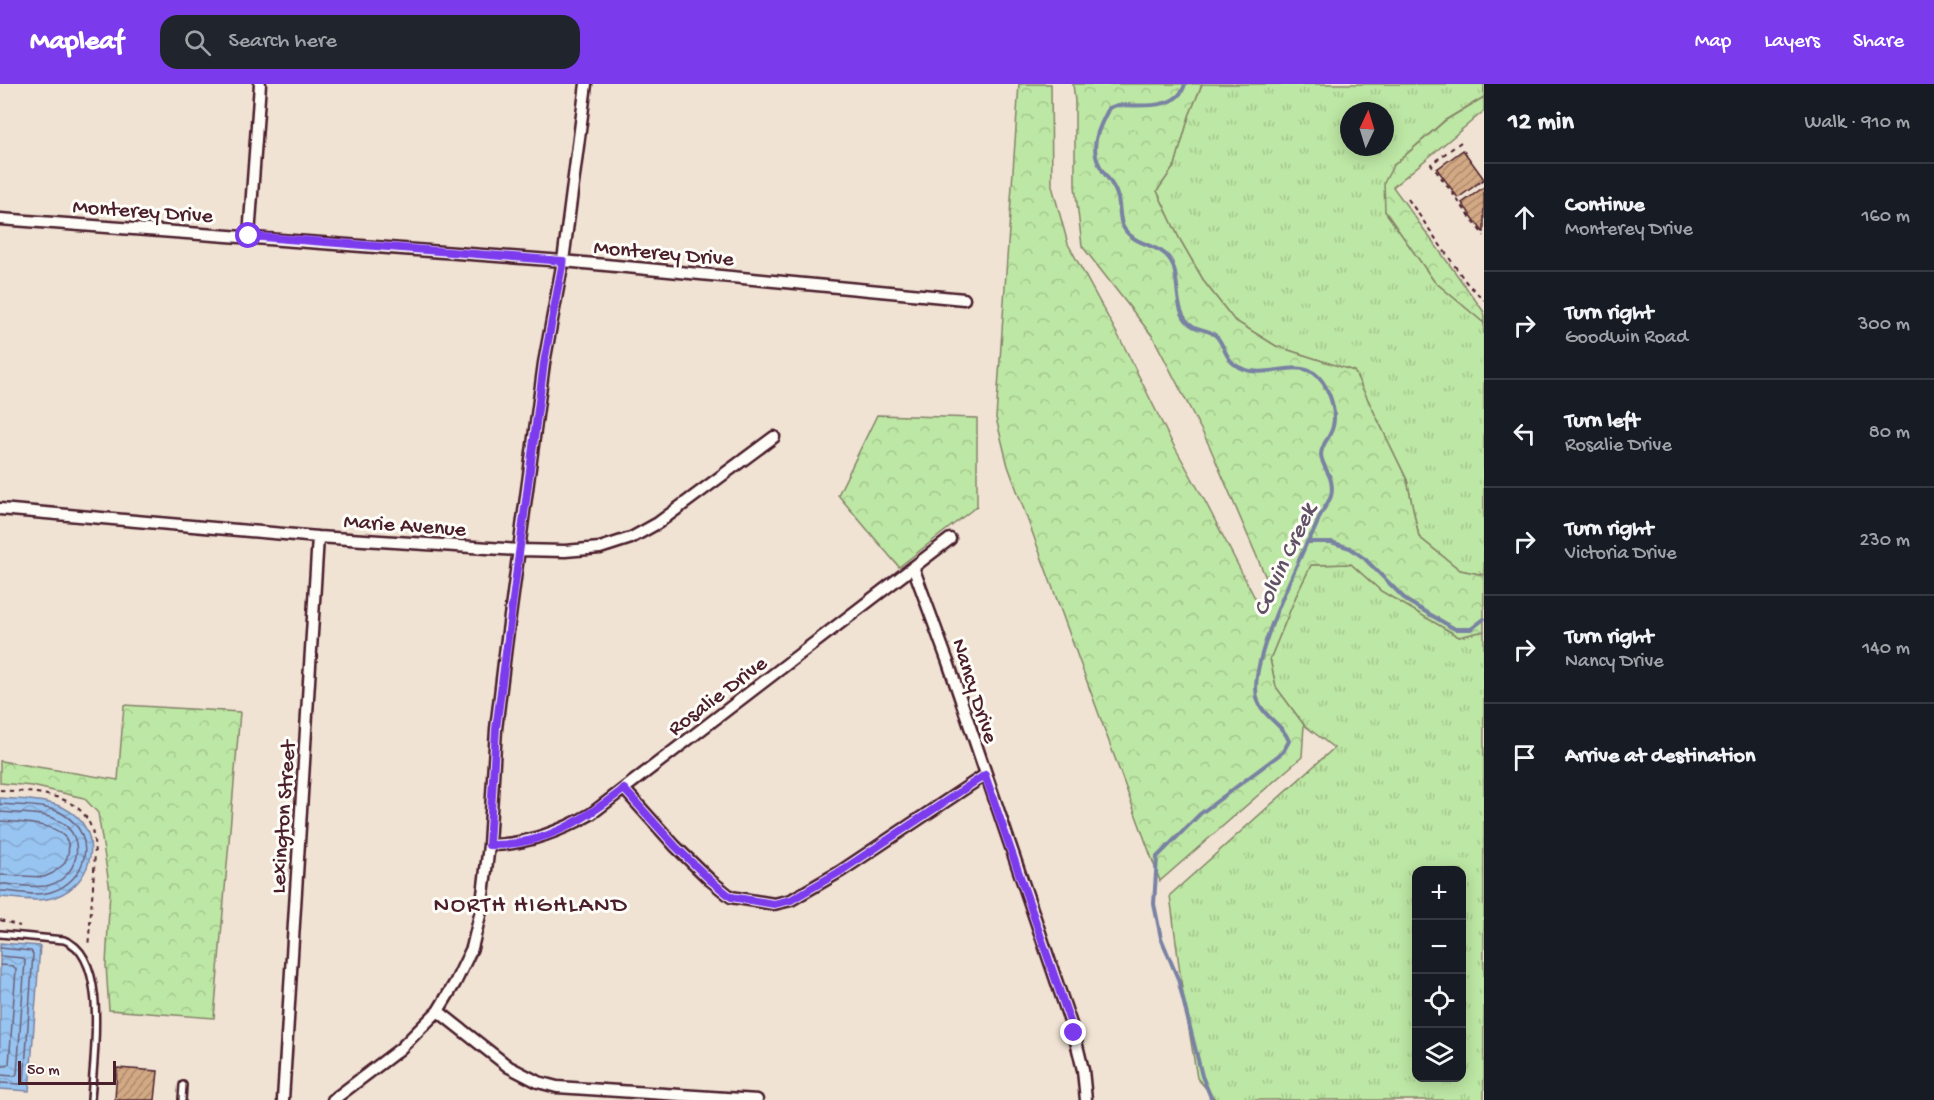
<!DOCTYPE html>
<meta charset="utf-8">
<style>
:root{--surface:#171b24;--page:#20242c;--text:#f1f3f6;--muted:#9ea1a6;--line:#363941;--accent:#7c3aed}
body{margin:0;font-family:"Gochi Hand",sans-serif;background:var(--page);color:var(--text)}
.controls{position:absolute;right:18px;bottom:18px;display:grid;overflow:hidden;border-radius:12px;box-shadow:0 3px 15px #0003}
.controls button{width:54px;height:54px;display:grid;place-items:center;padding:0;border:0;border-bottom:2px solid var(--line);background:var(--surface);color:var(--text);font:30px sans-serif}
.compass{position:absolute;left:1340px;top:18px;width:54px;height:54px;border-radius:50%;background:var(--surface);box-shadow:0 3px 15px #0003;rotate:4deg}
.scale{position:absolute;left:18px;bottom:15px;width:98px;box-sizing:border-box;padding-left:6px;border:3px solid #4a1f2b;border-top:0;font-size:16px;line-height:21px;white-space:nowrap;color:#4a1f2b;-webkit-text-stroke:4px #fdfcf7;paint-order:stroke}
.stop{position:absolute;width:18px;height:18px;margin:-14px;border:4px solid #7c3aed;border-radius:50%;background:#fff}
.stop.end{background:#7c3aed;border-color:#fff;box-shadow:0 2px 6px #0008}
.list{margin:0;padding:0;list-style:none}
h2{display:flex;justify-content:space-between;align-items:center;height:78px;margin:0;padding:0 24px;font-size:26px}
h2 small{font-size:20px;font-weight:400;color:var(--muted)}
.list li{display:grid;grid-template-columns:39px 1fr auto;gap:18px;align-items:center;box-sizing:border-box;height:108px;padding:0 24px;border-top:2px solid var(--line)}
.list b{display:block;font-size:22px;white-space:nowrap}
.list p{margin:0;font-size:20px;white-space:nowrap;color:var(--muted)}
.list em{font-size:20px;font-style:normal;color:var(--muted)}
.icon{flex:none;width:33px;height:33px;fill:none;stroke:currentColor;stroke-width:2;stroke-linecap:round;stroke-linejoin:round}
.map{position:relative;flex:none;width:1484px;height:1016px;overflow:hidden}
header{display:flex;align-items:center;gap:36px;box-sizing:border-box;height:84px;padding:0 30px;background:var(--accent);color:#fff}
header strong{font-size:28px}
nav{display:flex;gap:33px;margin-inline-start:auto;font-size:21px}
.search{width:420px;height:54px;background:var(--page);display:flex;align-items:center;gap:15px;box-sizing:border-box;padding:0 21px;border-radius:18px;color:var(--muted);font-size:22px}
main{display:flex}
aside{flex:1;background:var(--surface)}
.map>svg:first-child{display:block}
.grass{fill:url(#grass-tufts);stroke:#848368;stroke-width:1.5;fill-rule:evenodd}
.forest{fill:url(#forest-crowns);stroke:#848368;stroke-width:1.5}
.water{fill:url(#water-waves);stroke:#7982a2;stroke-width:1.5}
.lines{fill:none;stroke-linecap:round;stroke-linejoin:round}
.shore{stroke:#69617a;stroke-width:1.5}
.stream{stroke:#7982a2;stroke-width:4}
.building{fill:url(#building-hatch);stroke:#4a1f2b;stroke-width:1.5}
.lane-casing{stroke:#4a1f2b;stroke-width:10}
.street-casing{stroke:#4a1f2b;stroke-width:15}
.path{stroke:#4a1f2b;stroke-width:2;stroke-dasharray:4.5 4.5;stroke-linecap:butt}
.lane{stroke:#fdfcf7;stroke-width:5}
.street{stroke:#fdfcf7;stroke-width:10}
.route{stroke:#7c3aed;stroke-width:8}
.labels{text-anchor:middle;stroke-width:6;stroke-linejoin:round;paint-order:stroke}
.street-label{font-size:22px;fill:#4a1f2b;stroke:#fdfcf7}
.water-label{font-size:24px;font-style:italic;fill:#615166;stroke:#fdfcf7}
.neighbourhood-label{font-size:24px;letter-spacing:1.5px;fill:#4a1f2b;stroke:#fdfcf7}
</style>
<header>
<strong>Mapleaf</strong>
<div class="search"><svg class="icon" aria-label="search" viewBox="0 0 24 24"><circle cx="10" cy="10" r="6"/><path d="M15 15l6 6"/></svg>Search here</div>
<nav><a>Map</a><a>Layers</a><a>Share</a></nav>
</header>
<main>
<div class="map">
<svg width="1484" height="1016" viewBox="0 0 1484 1016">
<defs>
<pattern id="grass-tufts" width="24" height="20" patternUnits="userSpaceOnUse" patternTransform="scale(1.5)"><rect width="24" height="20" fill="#bde7a4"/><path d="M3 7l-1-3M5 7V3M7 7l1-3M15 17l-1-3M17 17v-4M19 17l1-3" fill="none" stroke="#a4c68d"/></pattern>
<pattern id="forest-crowns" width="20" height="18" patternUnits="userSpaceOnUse" patternTransform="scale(1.5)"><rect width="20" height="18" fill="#bde7a4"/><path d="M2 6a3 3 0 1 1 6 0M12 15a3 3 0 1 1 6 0" fill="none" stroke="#a4c68d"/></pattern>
<pattern id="water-waves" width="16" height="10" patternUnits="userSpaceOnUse" patternTransform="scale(1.5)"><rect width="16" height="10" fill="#98c4f1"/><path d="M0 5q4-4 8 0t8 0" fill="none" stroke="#84a8cf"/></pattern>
<pattern id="building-hatch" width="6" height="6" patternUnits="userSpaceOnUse" patternTransform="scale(1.5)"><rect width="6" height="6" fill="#d2a984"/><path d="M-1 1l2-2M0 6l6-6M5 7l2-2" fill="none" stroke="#ac896c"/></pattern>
</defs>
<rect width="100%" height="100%" fill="#f0e3d4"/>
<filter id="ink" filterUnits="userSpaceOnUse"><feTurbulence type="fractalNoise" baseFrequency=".0167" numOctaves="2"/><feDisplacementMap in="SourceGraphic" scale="12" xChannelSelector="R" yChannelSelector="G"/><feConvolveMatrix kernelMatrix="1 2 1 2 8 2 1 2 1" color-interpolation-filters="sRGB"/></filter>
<g filter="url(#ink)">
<!-- grass -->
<path class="grass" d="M 1202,0 L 1484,0 L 1484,13 L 1445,36 L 1393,82 L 1385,127 L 1434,197 L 1484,239 L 1484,491 L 1460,486 L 1419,453 L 1407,396 L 1354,287 L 1276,262 L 1234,236 L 1205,199 L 1179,154 L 1157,107 L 1175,81 L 1189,32 ZM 1349,27 L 1385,27 L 1385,63 L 1349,63 Z
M 1351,480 L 1381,507 L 1459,553 L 1484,547 L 1484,1016 L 1216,1016 L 1197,994 L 1181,897 L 1170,811 L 1334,664 L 1304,641 L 1276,603 L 1270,575 L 1296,512 L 1311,481 ZM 1416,786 L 1462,786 L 1462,994 L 1416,994 Z"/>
<!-- forest -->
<path class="forest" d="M 1019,0 L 1051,0 L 1052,102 L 1068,160 L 1126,266 L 1168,351 L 1206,419 L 1257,518 L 1272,508 L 1209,361 L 1153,253 L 1082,162 L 1075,102 L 1075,17 L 1073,0 L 1202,0 L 1189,32 L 1175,81 L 1157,107 L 1179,154 L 1205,199 L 1234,236 L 1276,262 L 1354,287 L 1407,396 L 1419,453 L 1460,486 L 1484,491 L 1484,547 L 1459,553 L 1381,507 L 1351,480 L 1311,481 L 1296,512 L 1270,575 L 1276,603 L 1304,641 L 1302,673 L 1160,797 L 1008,382 L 996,334 Z
M 1484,13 L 1484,27 L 1393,103 L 1484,228 L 1484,239 L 1434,197 L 1385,127 L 1384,99 L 1393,82 L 1446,36 Z
M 877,331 L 977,334 L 977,422 L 899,483 L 838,411 Z
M 124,621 L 240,628 L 214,934 L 109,926 L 106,881 L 110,806 L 98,729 L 84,714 L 32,702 L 0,699 L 0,677 L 118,696 Z"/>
<!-- water -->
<path class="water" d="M 0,714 C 20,716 45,715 64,724 C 105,744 96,799 55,813 C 38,819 17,814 0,813 Z
M 0,859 L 40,862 L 29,1007 L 0,1005 Z"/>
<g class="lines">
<!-- shore -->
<path class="shore" d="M 0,720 C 20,722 46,720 63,730 C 99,752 87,797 51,808 C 35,813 16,807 0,807
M 0,728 C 18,730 43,728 59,737 C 89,753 78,796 46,802 C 31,804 15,800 0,800
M 0,737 C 24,739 86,738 64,780 L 53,789 L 44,793 L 0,791
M 0,864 L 31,867 L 33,870 L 24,998 L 21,1000 L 0,999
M 0,872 L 23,874 L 25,877 L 17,990 L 14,992 L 0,991
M 0,881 L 13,882 L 16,885 L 9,980 L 6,982 L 0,982"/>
<!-- stream -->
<path class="stream" d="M 1185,0 C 1178,27 1139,21 1117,21 L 1109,24 C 1099,43 1088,64 1101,84 C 1106,93 1114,100 1117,111 C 1121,121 1118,138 1125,146 C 1137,163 1163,160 1172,179 C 1180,196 1174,220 1186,236 C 1196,249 1209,243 1217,253 C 1224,261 1225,273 1234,280 C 1260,299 1293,275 1314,289 C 1328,299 1337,326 1333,342 C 1331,353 1321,360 1321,371 C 1322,381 1329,388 1331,397 C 1335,416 1325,419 1319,434 C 1316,443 1313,450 1307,458 C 1293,491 1246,585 1258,617 C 1264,634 1283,640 1289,657 L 1283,668 L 1200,730 L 1157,773 L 1154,820 L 1161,854 L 1178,895 L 1202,992 L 1212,1016
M 1308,458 L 1331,458 L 1350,464 L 1365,475 L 1407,517 L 1455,545 L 1471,545 L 1484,535"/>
</g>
<!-- building -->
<path class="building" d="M 1463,66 L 1484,95 L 1458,114 L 1437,85 Z
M 1484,103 L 1484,148 L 1483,148 L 1462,119 Z
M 117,984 L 158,987 L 155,1016 L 115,1016 Z"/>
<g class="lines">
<!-- lane casing -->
<g class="lane-casing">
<path id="lane" d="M 0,850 L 64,856 C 110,872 93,977 91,1016
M 182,1016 L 183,1001"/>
</g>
<!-- street casing -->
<g class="street-casing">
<path id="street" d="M 0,135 L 563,177 L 964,215
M 249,152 L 260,0
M 0,425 L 318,453 L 519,466 L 565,467 L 600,464 L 631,454 L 658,439 L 774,353
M 913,483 L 948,578 L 1074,949 L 1083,986 L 1086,1016
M 624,705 L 675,762 L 710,796 L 731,813 L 774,820 L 791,816 L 841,787 L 985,691
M 489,761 C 526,761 559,748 591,730 L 950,455
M 438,927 L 509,983 L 538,998 L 557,1003 L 757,1016
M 283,1016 L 318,453
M 333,1016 L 400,965 L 438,927 L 455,899 L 472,864 L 481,827 L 489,761 L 496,645 L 506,562 L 544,279 L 563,177 L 586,0"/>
</g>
<!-- path -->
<path class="path" d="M 1461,58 L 1431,80 L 1484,152
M 1408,115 L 1466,198 L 1484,216
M 0,706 C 23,708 52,708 72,720 C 102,738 94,775 93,803 C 91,823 90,843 88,863
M 0,836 L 20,842"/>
<!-- lane -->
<use href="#lane" class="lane"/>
<!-- street -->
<use href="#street" class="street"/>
</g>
</g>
<g class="lines" filter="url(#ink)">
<!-- route -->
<path class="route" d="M 249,152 L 563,177 L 544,279 L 496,645 L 489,761 C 544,762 582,737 624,705 L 675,762 L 710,796 L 731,813 L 774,820 L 791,816 L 841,787 L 985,691 L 1074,949"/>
</g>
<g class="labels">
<!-- street labels -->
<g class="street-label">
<text transform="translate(143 125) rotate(4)" y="8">Monterey Drive</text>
<text transform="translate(664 167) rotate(5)" y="8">Monterey Drive</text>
<text transform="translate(405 439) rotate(4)" y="8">Marie Avenue</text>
<text transform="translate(977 606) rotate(72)" y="8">Nancy Drive</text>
<text transform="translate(716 610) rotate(-37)" y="8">Rosalie Drive</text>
<text transform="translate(281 733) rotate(-86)" y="8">Lexington Street</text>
</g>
<!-- water labels -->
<g class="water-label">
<text transform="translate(1283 475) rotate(-65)" y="8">Colvin Creek</text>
</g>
<!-- neighbourhood labels -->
<g class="neighbourhood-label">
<text x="531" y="827">NORTH HIGHLAND</text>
</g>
</g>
</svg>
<div class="controls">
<button>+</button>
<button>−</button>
<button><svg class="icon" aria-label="locate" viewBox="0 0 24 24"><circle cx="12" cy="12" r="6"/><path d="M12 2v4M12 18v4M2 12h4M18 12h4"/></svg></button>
<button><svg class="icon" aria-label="layers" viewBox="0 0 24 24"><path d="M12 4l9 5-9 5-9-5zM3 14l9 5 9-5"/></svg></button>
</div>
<svg class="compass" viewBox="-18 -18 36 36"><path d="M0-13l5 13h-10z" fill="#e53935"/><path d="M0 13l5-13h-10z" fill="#9ea1a6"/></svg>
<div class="scale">50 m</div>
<div class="stop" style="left:249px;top:152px"></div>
<div class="stop end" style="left:1074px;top:949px"></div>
</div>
<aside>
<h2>12 min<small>Walk · 910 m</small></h2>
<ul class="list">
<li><svg class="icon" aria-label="ahead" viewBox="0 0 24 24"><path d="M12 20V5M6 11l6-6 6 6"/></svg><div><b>Continue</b><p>Monterey Drive</p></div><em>160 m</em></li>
<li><svg class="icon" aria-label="right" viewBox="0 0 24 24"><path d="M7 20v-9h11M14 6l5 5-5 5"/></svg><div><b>Turn right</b><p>Goodwin Road</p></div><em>300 m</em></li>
<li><svg class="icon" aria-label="left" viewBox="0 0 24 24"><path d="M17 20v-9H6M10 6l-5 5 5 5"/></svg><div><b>Turn left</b><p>Rosalie Drive</p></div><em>80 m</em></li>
<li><svg class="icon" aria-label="right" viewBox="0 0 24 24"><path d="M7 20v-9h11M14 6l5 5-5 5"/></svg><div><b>Turn right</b><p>Victoria Drive</p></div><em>230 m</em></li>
<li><svg class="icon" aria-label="right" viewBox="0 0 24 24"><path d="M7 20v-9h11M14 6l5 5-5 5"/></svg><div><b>Turn right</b><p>Nancy Drive</p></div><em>140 m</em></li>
<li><svg class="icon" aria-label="arrive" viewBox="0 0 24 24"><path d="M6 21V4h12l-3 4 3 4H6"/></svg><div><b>Arrive at destination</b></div></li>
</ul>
</aside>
</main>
